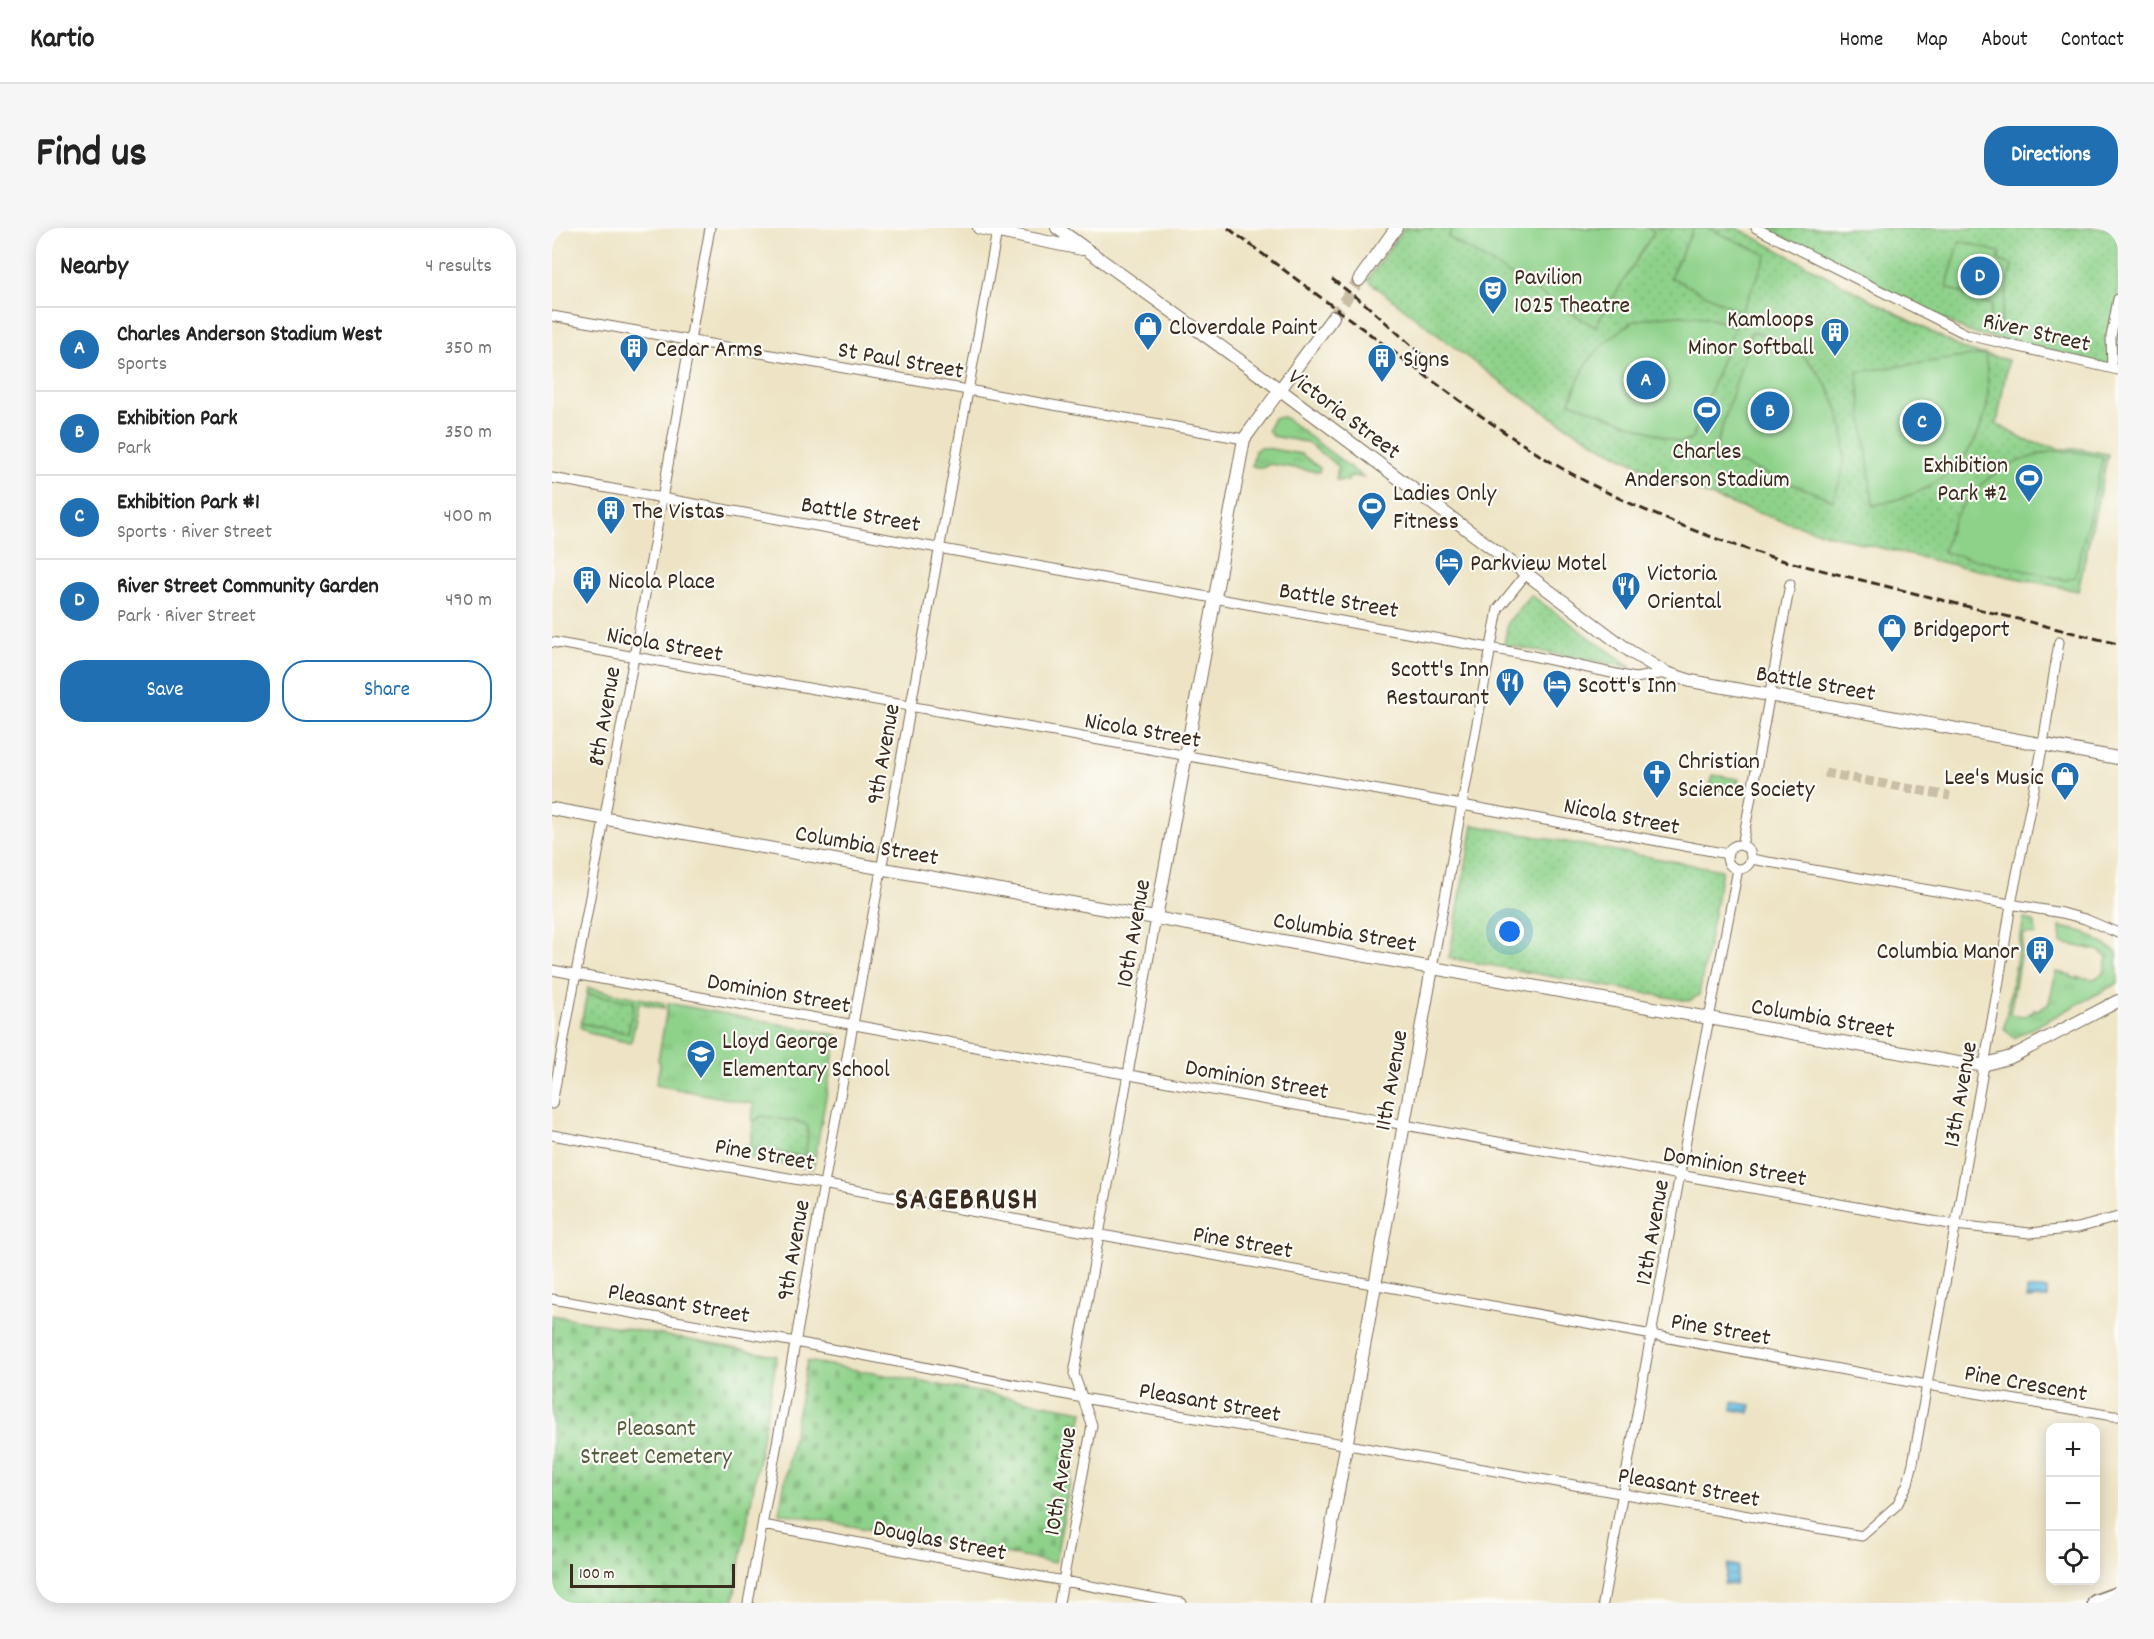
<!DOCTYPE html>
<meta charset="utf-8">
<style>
:root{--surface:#fff;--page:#f6f6f6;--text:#222;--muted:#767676;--line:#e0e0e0;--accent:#1f6fb2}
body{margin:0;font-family:Dekko,sans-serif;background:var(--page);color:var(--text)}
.controls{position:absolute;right:18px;bottom:18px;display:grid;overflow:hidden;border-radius:12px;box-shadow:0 3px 15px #0003}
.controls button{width:54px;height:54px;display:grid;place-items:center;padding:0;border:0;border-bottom:2px solid var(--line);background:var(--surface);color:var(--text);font:30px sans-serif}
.scale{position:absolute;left:18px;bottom:15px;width:165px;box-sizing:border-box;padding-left:6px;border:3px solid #3b2a1e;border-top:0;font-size:16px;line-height:21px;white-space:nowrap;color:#3b2a1e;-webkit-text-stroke:4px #fdfcf7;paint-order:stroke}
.you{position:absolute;left:958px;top:704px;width:21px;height:21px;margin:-15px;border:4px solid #fff;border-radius:50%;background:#1a73e8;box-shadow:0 0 0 9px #1a73e833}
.badge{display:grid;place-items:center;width:39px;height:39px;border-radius:50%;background:var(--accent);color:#fff;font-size:20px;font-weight:700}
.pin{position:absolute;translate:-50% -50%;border:3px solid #fff;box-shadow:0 2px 6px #0006}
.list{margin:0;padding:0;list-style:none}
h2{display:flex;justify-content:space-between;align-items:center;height:78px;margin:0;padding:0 24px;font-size:26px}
h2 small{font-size:20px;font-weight:400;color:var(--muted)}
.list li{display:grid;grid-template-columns:39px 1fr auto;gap:18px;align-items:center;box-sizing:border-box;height:84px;padding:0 24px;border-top:2px solid var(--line)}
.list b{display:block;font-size:22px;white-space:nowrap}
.list p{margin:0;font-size:20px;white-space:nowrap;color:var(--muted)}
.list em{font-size:20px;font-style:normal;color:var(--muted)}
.actions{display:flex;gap:12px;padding:18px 24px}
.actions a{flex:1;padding:14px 0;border:2px solid var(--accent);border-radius:24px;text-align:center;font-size:21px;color:var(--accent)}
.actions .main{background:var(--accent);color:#fff}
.icon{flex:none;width:33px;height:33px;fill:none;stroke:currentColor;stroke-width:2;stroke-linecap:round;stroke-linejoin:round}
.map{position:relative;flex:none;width:1566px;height:1375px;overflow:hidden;border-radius:24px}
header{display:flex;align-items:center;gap:36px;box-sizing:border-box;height:84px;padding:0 30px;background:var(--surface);border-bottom:2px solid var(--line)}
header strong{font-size:28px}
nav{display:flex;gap:33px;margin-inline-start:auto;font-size:21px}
.intro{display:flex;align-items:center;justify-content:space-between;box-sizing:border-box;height:144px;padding:0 36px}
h1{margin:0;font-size:42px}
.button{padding:15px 27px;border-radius:24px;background:var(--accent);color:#fff;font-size:21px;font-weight:700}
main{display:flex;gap:36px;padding:0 36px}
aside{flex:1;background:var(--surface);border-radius:24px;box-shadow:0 3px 15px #0003}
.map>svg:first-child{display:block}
.grass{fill:url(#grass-tufts);stroke:#647e54;stroke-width:1.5}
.cemetery{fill:url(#cemetery-stones);stroke:#647e54;stroke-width:1.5}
.park{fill:url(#park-dots);stroke:#647e54;stroke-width:1.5}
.garden{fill:#8ed28a;stroke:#647e54;stroke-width:1.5}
.water{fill:url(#water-rules);stroke:#517481;stroke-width:1.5}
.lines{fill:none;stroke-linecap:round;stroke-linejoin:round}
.street-tunnel{stroke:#cabfa4;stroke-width:9;stroke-dasharray:9 4.5;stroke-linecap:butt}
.secondary-tunnel{stroke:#cabfa4;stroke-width:12;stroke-dasharray:12 6;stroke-linecap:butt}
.street-casing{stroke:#7a6b58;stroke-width:11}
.secondary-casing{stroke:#7a6b58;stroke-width:14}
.highway-casing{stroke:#7a6b58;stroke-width:19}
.street{stroke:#fff;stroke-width:9}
.secondary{stroke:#fff;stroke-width:12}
.highway{stroke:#fff;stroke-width:16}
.rail{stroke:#3b2a1e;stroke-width:3;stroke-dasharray:9 4.5;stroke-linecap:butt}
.labels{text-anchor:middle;stroke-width:4.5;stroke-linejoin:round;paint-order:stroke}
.poi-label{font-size:24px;fill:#3b2a1e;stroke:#fdfcf7;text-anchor:start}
.street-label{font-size:24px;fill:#3b2a1e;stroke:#fdfcf7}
.park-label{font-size:24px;fill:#545c3e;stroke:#fdfcf7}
.district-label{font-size:30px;font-weight:bold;letter-spacing:1.5px;fill:#3b2a1e;stroke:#fdfcf7}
</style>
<header>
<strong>Kartio</strong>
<nav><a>Home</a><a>Map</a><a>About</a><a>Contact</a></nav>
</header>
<div class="intro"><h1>Find us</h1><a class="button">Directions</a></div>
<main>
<aside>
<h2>Nearby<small>4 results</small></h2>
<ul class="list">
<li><span class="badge">A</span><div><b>Charles Anderson Stadium West</b><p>Sports</p></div><em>350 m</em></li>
<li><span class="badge">B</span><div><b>Exhibition Park</b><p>Park</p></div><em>350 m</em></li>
<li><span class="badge">C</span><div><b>Exhibition Park #1</b><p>Sports · River Street</p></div><em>400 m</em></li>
<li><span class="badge">D</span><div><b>River Street Community Garden</b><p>Park · River Street</p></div><em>490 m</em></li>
</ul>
<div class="actions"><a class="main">Save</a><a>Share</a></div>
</aside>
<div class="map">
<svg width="1566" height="1375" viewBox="0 0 1566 1375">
<defs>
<pattern id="grass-tufts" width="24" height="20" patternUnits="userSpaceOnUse" patternTransform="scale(1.5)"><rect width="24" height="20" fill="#8ed28a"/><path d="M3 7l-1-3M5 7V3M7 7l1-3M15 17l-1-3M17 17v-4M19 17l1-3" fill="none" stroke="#7bb477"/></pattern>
<pattern id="cemetery-stones" width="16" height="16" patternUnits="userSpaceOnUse" patternTransform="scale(1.5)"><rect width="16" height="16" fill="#8ed28a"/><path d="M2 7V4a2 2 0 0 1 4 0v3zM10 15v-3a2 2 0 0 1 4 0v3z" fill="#7bb477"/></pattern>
<pattern id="park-dots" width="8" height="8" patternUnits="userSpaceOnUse" patternTransform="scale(1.5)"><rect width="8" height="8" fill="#8ed28a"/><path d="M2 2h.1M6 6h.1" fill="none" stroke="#7bb477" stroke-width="1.8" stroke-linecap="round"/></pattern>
<pattern id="water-rules" width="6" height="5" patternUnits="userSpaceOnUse" patternTransform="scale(1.5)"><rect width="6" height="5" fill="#67bfe4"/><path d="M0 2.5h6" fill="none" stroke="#569bb8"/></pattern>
</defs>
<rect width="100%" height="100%" fill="#fdfcf7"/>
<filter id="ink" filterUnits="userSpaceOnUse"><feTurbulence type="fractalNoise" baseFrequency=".0167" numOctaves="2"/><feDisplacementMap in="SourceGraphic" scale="12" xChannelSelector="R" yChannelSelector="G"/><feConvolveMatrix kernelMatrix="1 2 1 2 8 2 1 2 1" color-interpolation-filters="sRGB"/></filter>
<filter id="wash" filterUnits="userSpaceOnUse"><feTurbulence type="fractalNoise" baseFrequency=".008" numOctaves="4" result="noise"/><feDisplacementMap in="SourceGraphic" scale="24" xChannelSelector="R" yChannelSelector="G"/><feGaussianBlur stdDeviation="1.35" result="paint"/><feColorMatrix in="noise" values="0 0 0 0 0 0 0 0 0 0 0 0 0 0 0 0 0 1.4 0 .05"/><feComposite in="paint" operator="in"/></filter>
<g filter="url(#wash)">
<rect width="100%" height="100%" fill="#eee4c5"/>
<!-- grass -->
<path class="grass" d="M 732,189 L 811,249 L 798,248 L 796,253 L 784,252 L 786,238 L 754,214 L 720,208 L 716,202 L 722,190 Z
M 708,219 L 749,226 L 768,240 L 767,244 L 718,236 L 710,240 L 700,238 L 703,223 Z
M 1472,690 L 1483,695 L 1484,707 L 1472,706 L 1458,786 L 1472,788 L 1481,784 L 1482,781 L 1486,782 L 1497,775 L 1504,744 L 1519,747 L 1519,749 L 1526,751 L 1526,749 L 1542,751 L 1552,745 L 1555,729 L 1545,722 L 1509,715 L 1508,699 L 1532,704 L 1565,724 L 1566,755 L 1462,810 L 1452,800 Z
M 36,760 L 112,775 L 112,780 L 87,775 L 79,815 L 37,805 L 28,799 L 29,795 L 76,805 L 81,774 L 35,766 Z
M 116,775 L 285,807 L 261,941 L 192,929 L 195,918 L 249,928 L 254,925 L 211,888 L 202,893 L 200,892 L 202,876 L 104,857 L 108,836 L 106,832 Z"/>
<!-- cemetery -->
<path class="cemetery" d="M 0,1087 L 225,1128 L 181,1375 L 0,1375 Z
M 255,1133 L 531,1183 L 503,1335 L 227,1285 Z"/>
<!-- park -->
<path class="park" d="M 852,0 L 1185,0 L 1413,122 L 1456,132 L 1445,196 L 1472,212 L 1509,221 L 1529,221 L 1556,226 L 1526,363 C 1365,329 1198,299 1051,219 C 966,173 892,111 815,52 Z
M 1212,0 L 1566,0 L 1566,139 L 1417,104 Z
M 979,367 L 1079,439 L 952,417 L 956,394 Z
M 921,597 L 1170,642 L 1147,767 L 1137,773 L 897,730 Z
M 35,766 L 82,774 L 76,805 L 29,795 Z
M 210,888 L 252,895 L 256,899 L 254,925 L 249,928 L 198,919 L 202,893 Z"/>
<!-- garden -->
<path class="garden" d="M 901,0 L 1096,0 L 1102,4 L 1043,99 L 896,9 Z
M 1142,0 L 1156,0 L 1215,27 L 1189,84 L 1118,49 Z
M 1408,13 L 1449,25 L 1446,32 L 1460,37 L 1448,95 L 1437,92 L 1440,77 L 1394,59 Z
M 1130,87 L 1153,89 L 1183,98 L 1140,211 L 1129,215 L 1018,174 C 1029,143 1037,126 1064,106 C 1070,102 1076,95 1083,93 C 1099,89 1114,88 1130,87 Z
M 1200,103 C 1208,106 1218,108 1226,112 C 1270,132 1296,185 1292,232 C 1291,246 1286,259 1281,272 L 1162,225 Z
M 1433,126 C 1435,144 1438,164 1434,182 C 1419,241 1378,267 1321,277 L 1305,144 Z
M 1503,223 L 1532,225 L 1551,229 L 1523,349 L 1514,352 L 1391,324 C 1395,312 1398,298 1404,288 C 1428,248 1459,232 1503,223 Z
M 1161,547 L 1187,551 L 1184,565 L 1158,560 Z"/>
<!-- water -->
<path class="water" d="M 1475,1061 L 1495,1061 L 1495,1070 L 1475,1071 Z
M 1181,1174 L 1199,1177 L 1197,1185 L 1180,1182 Z
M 1176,1336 L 1186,1338 L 1183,1357 L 1172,1356 Z"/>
</g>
<g filter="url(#ink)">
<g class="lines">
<!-- street-tunnel -->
<path class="street-tunnel" d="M 1273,545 L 1398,568"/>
<!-- secondary-tunnel -->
<path class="secondary-tunnel" d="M 781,89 L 807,52"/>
<!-- street casing -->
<g class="street-casing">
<path id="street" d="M 1204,0 L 1416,107 L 1566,142
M 0,88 L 692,211
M 1560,140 L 1559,109 L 1566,71
M 0,250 L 976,427 L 1083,450 L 1114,445
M 0,414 L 977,589 L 1176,626
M1175 629a12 12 0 1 1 24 0a12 12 0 1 1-24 0Z
M 1190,618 L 1238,356
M 1199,631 L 1510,685 L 1533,691 L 1566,705
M 880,740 L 946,381 L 974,346
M 0,742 L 1403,997 L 1478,1005 L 1526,1000 L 1566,989
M 0,876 L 82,429 L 158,0
M 0,907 L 1375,1157 L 1561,1188 L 1566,1188
M 0,1071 L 243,1114 L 531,1170 L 1310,1308 L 1345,1277 L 1356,1255 L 1361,1235 L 1446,759 L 1459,676 L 1491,516 L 1507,414
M 211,1297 L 630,1375
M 196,1375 L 445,3
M 507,1375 L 540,1197 L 522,1146 L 604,690
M 1051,1375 L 1142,868 L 1186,641"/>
</g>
<!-- secondary casing -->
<g class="secondary-casing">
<path id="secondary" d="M 427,0 L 530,21
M 505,0 L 727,161 L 1079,424 L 1114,445 L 1139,453 L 1566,530
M 807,52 L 844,0
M 0,581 L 1406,835 L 1431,837 L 1459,829 L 1566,773
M 604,690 L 692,211 L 781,89
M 766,1375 L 880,740"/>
</g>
<!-- highway casing -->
<g class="highway-casing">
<path id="highway" d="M 1544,1375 L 1566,1367"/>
</g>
<!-- street -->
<use href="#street" class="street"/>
<!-- secondary -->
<use href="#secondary" class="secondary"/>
<!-- highway -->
<use href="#highway" class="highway"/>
<!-- rail -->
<path class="rail" d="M 676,0 C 733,43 790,85 847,128 C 900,167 954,208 1011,241 C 1080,280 1153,309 1229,332 L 1566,416
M 780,51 L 809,73
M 812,75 L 869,126"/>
</g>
</g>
<!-- icons -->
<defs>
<g id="theatre-pin" transform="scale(1.5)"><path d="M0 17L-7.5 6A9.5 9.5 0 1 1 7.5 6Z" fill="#1f6fb2" stroke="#fdfcf7"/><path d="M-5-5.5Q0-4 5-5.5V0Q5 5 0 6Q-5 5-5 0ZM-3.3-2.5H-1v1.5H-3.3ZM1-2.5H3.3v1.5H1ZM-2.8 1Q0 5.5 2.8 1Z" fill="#fff"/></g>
<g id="shop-pin" transform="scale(1.5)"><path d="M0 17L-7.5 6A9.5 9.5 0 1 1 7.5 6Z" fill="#1f6fb2" stroke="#fdfcf7"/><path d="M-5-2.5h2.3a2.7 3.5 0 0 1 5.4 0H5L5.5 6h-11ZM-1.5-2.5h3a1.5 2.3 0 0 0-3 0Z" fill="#fff"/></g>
<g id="building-pin" transform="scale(1.5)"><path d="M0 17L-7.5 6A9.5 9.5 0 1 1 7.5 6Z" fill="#1f6fb2" stroke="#fdfcf7"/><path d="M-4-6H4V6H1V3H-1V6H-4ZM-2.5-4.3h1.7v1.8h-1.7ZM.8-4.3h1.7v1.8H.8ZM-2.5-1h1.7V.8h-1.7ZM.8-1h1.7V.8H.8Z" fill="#fff"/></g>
<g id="stadium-pin" transform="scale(1.5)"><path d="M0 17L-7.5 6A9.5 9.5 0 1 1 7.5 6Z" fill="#1f6fb2" stroke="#fdfcf7"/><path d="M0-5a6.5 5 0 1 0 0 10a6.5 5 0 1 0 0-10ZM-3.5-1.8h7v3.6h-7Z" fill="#fff"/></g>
<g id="hotel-pin" transform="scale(1.5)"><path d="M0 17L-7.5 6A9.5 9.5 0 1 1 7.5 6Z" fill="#1f6fb2" stroke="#fdfcf7"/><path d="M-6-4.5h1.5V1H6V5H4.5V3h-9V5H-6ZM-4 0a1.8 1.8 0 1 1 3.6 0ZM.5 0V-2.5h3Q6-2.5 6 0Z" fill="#fff"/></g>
<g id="restaurant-pin" transform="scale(1.5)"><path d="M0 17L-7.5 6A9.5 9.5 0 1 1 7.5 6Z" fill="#1f6fb2" stroke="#fdfcf7"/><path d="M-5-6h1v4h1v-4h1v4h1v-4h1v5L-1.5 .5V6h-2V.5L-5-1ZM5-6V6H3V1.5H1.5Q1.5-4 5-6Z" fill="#fff"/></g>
<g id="church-pin" transform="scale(1.5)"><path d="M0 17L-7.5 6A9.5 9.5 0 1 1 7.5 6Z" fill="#1f6fb2" stroke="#fdfcf7"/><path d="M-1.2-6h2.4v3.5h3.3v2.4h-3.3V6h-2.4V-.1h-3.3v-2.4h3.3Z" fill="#fff"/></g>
<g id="school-pin" transform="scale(1.5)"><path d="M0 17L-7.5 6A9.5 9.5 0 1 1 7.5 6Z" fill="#1f6fb2" stroke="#fdfcf7"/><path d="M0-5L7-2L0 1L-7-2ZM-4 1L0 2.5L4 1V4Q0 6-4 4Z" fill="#fff"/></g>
</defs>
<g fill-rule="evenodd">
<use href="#theatre-pin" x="941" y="62"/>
<use href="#shop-pin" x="596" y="98"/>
<use href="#building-pin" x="1283" y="104"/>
<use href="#building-pin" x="82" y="120"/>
<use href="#building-pin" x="830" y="130"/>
<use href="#stadium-pin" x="1155" y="182"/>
<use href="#stadium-pin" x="1477" y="250"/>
<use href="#stadium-pin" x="820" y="278"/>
<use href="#building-pin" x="59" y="282"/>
<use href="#hotel-pin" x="897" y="334"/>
<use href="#building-pin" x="35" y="352"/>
<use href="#restaurant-pin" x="1074" y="358"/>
<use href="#shop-pin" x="1340" y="400"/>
<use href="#restaurant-pin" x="958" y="454"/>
<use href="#hotel-pin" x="1005" y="456"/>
<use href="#church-pin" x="1105" y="546"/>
<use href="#shop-pin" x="1513" y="548"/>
<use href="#building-pin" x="1488" y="722"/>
<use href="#school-pin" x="149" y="826"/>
</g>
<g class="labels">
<!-- poi labels -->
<g class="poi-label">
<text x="962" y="56">Pavilion<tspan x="962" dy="28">1025 Theatre</tspan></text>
<text x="1262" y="98" text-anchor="end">Kamloops<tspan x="1262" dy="28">Minor Softball</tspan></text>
<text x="617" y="106">Cloverdale Paint</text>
<text x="103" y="128">Cedar Arms</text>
<text x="851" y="138">Signs</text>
<text x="1155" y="230" text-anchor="middle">Charles<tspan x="1155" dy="28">Anderson Stadium</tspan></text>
<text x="1456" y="244" text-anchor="end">Exhibition<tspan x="1456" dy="28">Park #2</tspan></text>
<text x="841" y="272">Ladies Only<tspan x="841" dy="28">Fitness</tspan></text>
<text x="80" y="290">The Vistas</text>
<text x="918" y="342">Parkview Motel</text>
<text x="1095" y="352">Victoria<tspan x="1095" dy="28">Oriental</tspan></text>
<text x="56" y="360">Nicola Place</text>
<text x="1361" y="408">Bridgeport</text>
<text x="937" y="448" text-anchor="end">Scott's Inn<tspan x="937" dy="28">Restaurant</tspan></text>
<text x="1026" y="464">Scott's Inn</text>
<text x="1126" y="540">Christian<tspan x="1126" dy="28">Science Society</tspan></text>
<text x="1492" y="556" text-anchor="end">Lee's Music</text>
<text x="1467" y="730" text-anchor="end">Columbia Manor</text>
<text x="170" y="820">Lloyd George<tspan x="170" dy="28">Elementary School</tspan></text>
</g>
<!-- street labels -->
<g class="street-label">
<text transform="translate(1485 103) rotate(13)" y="8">River Street</text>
<text transform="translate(349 131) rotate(10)" y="8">St Paul Street</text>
<text transform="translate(793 185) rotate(37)" y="8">Victoria Street</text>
<text transform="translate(309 285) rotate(10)" y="8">Battle Street</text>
<text transform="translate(787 371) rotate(10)" y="8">Battle Street</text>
<text transform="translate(113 415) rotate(10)" y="8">Nicola Street</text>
<text transform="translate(1264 454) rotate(10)" y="8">Battle Street</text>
<text transform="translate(51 488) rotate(-80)" y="8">8th Avenue</text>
<text transform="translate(591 501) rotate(10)" y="8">Nicola Street</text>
<text transform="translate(330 526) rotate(-80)" y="8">9th Avenue</text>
<text transform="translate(1070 587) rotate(11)" y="8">Nicola Street</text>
<text transform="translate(315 616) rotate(10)" y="8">Columbia Street</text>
<text transform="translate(793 703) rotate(10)" y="8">Columbia Street</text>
<text transform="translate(580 705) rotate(-80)" y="8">10th Avenue</text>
<text transform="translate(227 764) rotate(10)" y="8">Dominion Street</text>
<text transform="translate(1271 789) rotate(10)" y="8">Columbia Street</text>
<text transform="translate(705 850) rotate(10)" y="8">Dominion Street</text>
<text transform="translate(838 852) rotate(-80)" y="8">11th Avenue</text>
<text transform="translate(1407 866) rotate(-80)" y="8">13th Avenue</text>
<text transform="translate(213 925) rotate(10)" y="8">Pine Street</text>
<text transform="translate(1183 937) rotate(10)" y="8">Dominion Street</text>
<text transform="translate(1099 1004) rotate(-80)" y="8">12th Avenue</text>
<text transform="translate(691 1013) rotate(10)" y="8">Pine Street</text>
<text transform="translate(240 1022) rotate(-80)" y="8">9th Avenue</text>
<text transform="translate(127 1074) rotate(10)" y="8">Pleasant Street</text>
<text transform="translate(1169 1100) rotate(10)" y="8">Pine Street</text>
<text transform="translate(1474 1154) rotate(10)" y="8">Pine Crescent</text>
<text transform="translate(658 1173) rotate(10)" y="8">Pleasant Street</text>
<text transform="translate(507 1253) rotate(-81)" y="8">10th Avenue</text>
<text transform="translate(1137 1258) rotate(10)" y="8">Pleasant Street</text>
<text transform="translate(388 1311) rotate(11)" y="8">Douglas Street</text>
</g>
<!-- park labels -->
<g class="park-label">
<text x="104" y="1207">Pleasant<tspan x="104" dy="28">Street Cemetery</tspan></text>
</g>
<!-- district labels -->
<g class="district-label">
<text x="415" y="980">SAGEBRUSH</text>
</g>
</g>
</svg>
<div class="controls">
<button>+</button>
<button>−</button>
<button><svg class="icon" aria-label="locate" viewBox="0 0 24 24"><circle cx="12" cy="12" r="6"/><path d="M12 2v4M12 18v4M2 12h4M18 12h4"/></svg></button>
</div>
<div class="scale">100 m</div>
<div class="you"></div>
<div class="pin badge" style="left:1094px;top:152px">A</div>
<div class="pin badge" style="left:1218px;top:183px">B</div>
<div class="pin badge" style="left:1370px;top:194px">C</div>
<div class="pin badge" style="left:1428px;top:48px">D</div>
</div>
</main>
